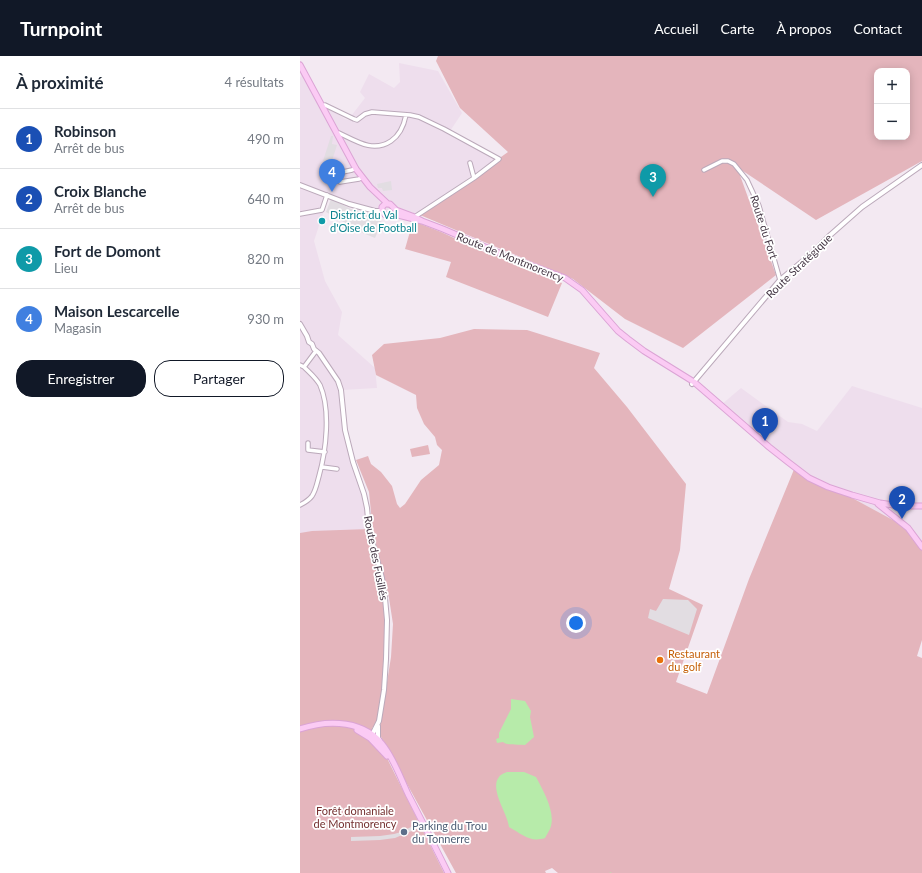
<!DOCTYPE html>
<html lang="fr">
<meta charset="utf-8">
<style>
:root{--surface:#fff;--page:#f2f2f3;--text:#1f2937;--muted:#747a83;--line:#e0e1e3;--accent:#111827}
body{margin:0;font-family:Lato,sans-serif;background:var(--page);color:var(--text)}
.controls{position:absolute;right:12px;top:12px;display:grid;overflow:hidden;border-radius:8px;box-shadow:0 2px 10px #0003}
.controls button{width:36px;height:36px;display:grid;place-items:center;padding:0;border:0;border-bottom:1px solid var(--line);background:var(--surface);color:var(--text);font:20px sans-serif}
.you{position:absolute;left:276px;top:567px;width:14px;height:14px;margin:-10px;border:3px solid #fff;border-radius:50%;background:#1a73e8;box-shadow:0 0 0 6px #1a73e833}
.badge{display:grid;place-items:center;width:26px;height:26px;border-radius:50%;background:var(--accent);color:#fff;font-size:13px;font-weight:700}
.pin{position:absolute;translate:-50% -33px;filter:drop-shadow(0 1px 2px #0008)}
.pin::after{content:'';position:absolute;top:21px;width:14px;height:12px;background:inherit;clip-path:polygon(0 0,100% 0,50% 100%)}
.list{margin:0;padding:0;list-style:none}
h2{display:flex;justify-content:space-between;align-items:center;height:52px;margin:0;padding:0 16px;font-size:17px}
h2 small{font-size:13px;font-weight:400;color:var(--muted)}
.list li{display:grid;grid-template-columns:26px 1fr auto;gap:12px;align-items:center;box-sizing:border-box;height:60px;padding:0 16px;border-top:1px solid var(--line)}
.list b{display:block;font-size:15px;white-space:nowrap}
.list p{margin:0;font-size:13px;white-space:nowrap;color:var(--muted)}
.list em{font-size:13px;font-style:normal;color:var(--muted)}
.actions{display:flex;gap:8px;padding:12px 16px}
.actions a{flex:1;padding:9px 0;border:1px solid var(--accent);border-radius:16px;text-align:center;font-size:14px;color:var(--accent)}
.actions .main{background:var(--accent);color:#fff}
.map{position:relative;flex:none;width:622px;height:817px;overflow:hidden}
header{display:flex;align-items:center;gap:24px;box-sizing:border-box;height:56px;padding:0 20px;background:var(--accent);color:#fff}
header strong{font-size:19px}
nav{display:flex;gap:22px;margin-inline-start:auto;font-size:14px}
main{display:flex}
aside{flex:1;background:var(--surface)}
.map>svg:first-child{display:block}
.residential{fill:#eedeed}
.green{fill:#e4b5bc;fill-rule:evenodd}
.parking{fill:#e2dde2}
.water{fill:#b7ebaa}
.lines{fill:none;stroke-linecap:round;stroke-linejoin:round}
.stream{stroke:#b7ebaa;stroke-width:1}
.minor-casing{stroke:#bba9ba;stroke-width:5.5}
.tertiary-casing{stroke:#bba9ba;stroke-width:6}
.secondary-casing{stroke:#dba4d5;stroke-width:7}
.minor{stroke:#fff;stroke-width:3.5}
.tertiary{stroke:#fff;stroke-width:4}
.secondary{stroke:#fbcbf4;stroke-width:5}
.culture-dot{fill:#0f9aa8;stroke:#fff;stroke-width:1.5}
.food-dot{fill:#e8710a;stroke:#fff;stroke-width:1.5}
.service-dot{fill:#5c6f8a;stroke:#fff;stroke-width:1.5}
.labels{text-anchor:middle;stroke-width:3.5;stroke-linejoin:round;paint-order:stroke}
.culture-label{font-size:11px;fill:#0d838f;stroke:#fff;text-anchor:start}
.street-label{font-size:11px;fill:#463846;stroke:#fff}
.food-label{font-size:11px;fill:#c56008;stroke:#fff;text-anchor:start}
.park-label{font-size:11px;fill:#742f2f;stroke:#fff}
.service-label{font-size:11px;fill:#4e5e75;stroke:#fff;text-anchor:start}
</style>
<header>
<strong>Turnpoint</strong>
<nav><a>Accueil</a><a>Carte</a><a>À propos</a><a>Contact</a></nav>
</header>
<main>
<aside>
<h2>À proximité<small>4 résultats</small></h2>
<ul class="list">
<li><span class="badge" style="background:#1a4fb4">1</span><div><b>Robinson</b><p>Arrêt de bus</p></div><em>490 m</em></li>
<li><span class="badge" style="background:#1a4fb4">2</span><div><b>Croix Blanche</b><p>Arrêt de bus</p></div><em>640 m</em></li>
<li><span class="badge" style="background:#0f9aa8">3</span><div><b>Fort de Domont</b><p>Lieu</p></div><em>820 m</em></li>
<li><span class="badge" style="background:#3f7fe0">4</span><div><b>Maison Lescarcelle</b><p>Magasin</p></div><em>930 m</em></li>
</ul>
<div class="actions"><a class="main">Enregistrer</a><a>Partager</a></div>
</aside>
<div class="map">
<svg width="622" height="817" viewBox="0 0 622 817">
<rect width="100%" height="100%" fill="#f3e9f2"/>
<!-- residential -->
<path class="residential" d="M 99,7 L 138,15 L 162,57 L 148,78 L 196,103 L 115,159 L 70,152 L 29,139 L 14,185 L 25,225 L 42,256 L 38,279 L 75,312 L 77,332 L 42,334 L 45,374 L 64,438 L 69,473 L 0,479 L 0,22 L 3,16 L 19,45 L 45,63 L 48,64 L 65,42 L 60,36 L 69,18 L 94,32 L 100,26 Z
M 552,330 L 622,352 L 622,491 L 509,422 L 421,349 L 441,332 L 488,366 L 502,368 L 517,375 Z"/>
<!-- green -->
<path class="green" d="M 138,0 L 622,0 L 622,105 L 516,164 L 437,111 L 476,219 L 383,292 L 325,263 L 273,223 L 120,159 L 208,96 L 160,52 L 136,5 ZM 577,15 L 607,15 L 607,81 L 577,81 Z
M 113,165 L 141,176 L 184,196 L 216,207 L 215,209 L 262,227 L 248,261 L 146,221 L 151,206 L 105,193 Z
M 174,273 L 227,274 L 300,297 L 294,312 L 327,351 L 386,428 L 380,494 L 369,533 L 403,549 L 376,626 L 407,638 L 449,523 L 495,411 L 602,469 L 622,491 L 622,584 L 617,600 L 622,602 L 622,817 L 258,817 L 252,812 L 245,815 L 246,817 L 156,817 L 79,677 L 91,601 L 93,568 L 89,542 L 73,476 L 69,436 L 56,404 L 68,400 L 71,408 L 81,416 L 92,430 L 97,448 L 100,452 L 105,448 L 121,424 L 139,409 L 142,394 L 137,389 L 135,381 L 124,368 L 117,352 L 116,339 L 76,319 L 72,299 L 84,288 L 140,282 Z
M 128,389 L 130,398 L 112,401 L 110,393 Z
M 69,473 L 85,542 L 86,603 L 79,665 L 72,672 L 144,817 L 0,817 L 0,477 L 12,475 Z"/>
<!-- parking -->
<path class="parking" d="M 31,80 L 33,80 L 32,88 L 37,89 L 31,108 L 23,105 Z
M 91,125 L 92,134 L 83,135 L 82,132 L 78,132 L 77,128 Z
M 31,143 L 51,153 L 70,158 L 82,166 L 75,182 L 63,177 L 26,156 Z
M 363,543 L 388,544 L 397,553 L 389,579 L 348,562 L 350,553 L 356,555 Z
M 119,767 L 121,771 L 95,782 L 80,784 L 51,785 L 51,781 L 80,780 L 94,778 L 101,776 Z"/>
<!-- water -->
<path class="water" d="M 211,643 L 225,645 L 231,655 L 230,661 L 234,681 L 225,689 C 218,688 208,690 203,686 L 197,687 L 196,683 L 199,682 L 199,677 L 211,653 Z
M 207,716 L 224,716 L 236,721 C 243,734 255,755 251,770 C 250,774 247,778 245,782 C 230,787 222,778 209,771 C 208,758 189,733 199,721 C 200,719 204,717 207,716 Z"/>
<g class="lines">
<!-- stream -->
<path class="stream" d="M 310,817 L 311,817"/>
<!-- minor casing -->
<g class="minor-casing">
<path id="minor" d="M 22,50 L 25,49 L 54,63 L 57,64 L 65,58 L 72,56 L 110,59 L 119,61 L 144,73 L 199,103 L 174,122 L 113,162
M 37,78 L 39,77 C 56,85 73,97 91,85 C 100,79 104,69 106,59
M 170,107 L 174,122
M 56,112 L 52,114 L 38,117 C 35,119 36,122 38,125 L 40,126 L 59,123 L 62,121
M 404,114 L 422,105 L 428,105 L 434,108 L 447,124 L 459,150 L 480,224
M 0,158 L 22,154 L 27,139
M 0,309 L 4,311 L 16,295
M 8,387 L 8,394 L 25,396
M 22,411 L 37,413
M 0,449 C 4,447 9,444 12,440 C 16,434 17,427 19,420 C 26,395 31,354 20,329 C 16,322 10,317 4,311"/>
</g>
<!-- tertiary casing -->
<g class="tertiary-casing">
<path id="tertiary" d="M 0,129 L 49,148 L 75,155 L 82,155
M 0,268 L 7,280 L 9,286 L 12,288 L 14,293 L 19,297 L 38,325 L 41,334 L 45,374 L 53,406 L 64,438 L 67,452 L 69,473 L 82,522 L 85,542 L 87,564 L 86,603 L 84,634 L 79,665 L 72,679
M 392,328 L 480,224 L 510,199 L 528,181 L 562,151 L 622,109
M 78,670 L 78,682 L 80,685"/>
</g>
<!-- secondary casing -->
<g class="secondary-casing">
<path id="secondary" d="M 0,9 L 56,113 L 70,131 L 88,148
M 122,165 L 112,160 L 96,154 L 90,148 L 85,148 L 82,151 L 82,155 L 85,159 L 98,159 L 122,165 L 143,173 L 204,199 L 265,222 L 282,234 L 318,275 L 328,283 L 344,295 L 394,326 L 469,391 L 488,406 L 509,422 L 528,431 L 552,439 L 580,447 L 600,450 L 622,450
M 578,448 L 608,472 L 622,491
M 0,673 C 29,663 66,664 85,692 C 95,706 101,723 108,738 C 122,765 135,791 148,817
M 57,674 L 70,682 L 87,700"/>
</g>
<!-- minor -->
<use href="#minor" class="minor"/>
<!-- tertiary -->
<use href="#tertiary" class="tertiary"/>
<!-- secondary -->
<use href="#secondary" class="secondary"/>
</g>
<!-- markers -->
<circle class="culture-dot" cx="22" cy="165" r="4"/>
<circle class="food-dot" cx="360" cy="604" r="4"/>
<circle class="service-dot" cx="104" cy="776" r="4"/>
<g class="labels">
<!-- culture labels -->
<g class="culture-label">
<text x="30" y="163">District du Val<tspan x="30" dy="13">d'Oise de Football</tspan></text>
</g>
<!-- street labels -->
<g class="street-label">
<text transform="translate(464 171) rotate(72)" y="4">Route du Fort</text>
<text transform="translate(210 201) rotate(22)" y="4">Route de Montmorency</text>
<text transform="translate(499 210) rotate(-44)" y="4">Route Stratégique</text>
<text transform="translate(76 502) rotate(79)" y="4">Route des Fusillés</text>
</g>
<!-- food labels -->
<g class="food-label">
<text x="368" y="602">Restaurant<tspan x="368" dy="13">du golf</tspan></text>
</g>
<!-- park labels -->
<g class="park-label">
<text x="55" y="759">Forêt domaniale<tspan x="55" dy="13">de Montmorency</tspan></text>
</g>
<!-- service labels -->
<g class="service-label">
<text x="112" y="774">Parking du Trou<tspan x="112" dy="13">du Tonnerre</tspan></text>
</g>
</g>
</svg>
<div class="controls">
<button>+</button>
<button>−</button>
</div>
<div class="you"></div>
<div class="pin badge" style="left:465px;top:385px;background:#1a4fb4">1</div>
<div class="pin badge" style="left:602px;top:463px;background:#1a4fb4">2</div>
<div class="pin badge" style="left:353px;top:141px;background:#0f9aa8">3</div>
<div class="pin badge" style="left:32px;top:136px;background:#3f7fe0">4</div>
</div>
</main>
